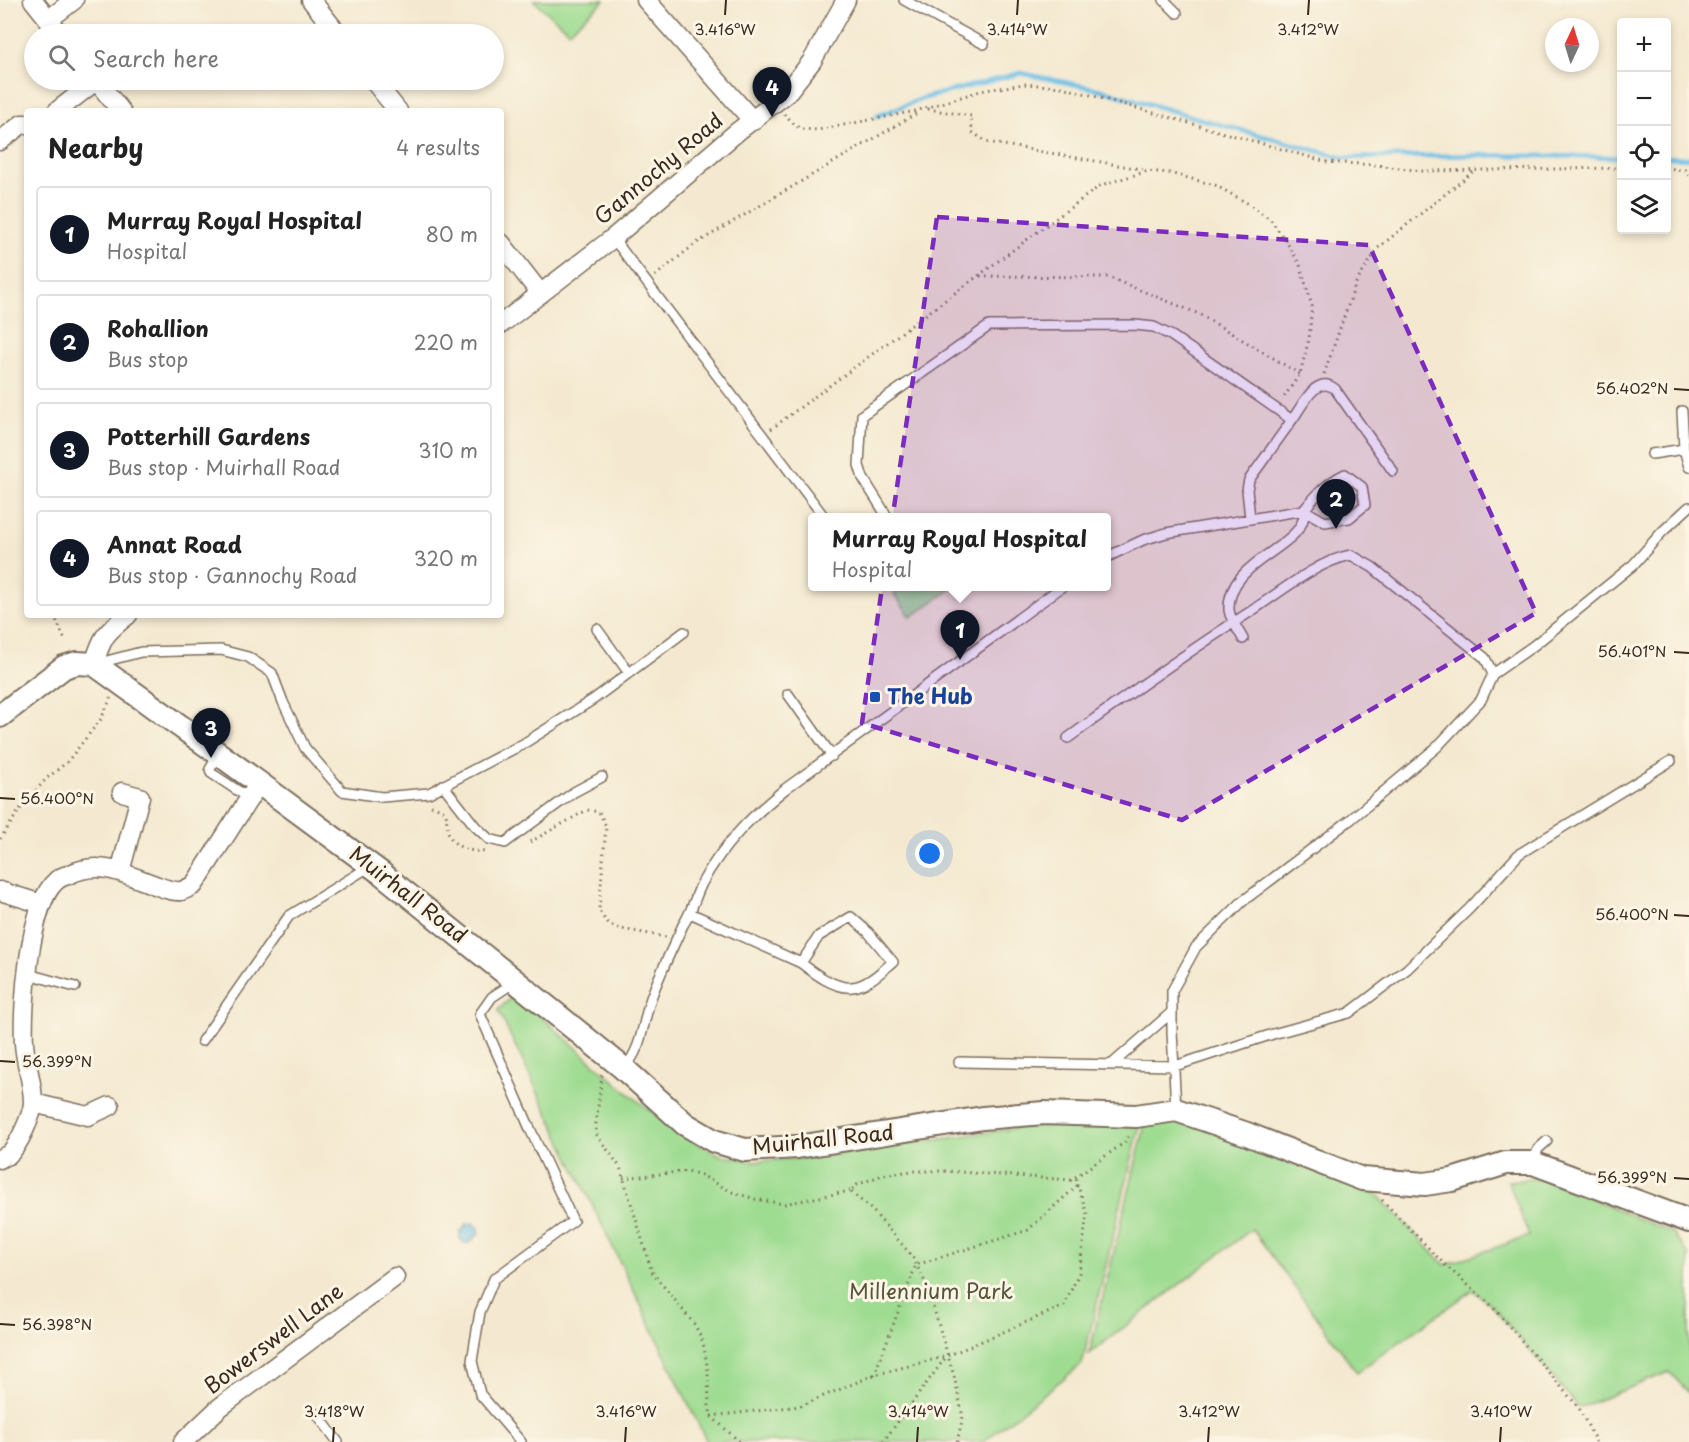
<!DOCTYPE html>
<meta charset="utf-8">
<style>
:root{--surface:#fff;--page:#f6f6f6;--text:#222;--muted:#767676;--line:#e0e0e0;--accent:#111827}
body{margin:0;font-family:"Playpen Sans",sans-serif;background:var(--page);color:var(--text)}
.controls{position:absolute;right:18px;top:18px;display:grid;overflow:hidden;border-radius:6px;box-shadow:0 3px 9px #0003}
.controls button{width:54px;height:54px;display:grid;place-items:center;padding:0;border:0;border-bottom:2px solid var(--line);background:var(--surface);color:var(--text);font:30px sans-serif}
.compass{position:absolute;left:1545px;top:18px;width:54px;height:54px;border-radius:50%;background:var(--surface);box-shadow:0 3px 9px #0003;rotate:4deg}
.you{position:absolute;left:930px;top:854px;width:21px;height:21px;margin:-15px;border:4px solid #fff;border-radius:50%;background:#1a73e8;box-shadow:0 0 0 9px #1a73e833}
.badge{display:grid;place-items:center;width:39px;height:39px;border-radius:50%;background:var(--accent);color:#fff;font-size:20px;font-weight:700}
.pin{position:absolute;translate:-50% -50px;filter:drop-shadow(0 2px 3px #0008)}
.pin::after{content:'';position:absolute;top:32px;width:21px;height:18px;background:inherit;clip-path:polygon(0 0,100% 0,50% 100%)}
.popup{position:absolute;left:808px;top:513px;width:303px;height:78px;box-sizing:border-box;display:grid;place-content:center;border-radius:6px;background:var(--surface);filter:drop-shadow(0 2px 4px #0005);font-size:20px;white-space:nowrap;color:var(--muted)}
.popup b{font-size:22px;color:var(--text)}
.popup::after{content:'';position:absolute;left:50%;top:100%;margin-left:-12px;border:12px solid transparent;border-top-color:var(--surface)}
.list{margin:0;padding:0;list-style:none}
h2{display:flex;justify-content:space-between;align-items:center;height:78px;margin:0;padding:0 24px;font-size:26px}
h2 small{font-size:20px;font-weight:400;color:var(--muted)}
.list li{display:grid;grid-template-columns:39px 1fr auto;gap:18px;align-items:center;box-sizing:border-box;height:96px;margin:0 12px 12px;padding:0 12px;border:2px solid var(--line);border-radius:6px}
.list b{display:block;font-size:22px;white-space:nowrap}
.list p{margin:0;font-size:20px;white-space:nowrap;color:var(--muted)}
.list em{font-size:20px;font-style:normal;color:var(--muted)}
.icon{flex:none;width:33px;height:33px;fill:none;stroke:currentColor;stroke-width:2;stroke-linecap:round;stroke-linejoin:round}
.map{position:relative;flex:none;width:1689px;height:1442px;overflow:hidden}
.search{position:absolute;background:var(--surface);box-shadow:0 3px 9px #0003;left:24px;top:24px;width:480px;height:66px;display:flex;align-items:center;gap:15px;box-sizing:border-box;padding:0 21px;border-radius:33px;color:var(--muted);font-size:22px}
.panel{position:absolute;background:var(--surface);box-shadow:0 3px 9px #0003;left:24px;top:108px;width:480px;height:510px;border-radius:6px}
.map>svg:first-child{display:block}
.green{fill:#9edc91;stroke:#6c8358;stroke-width:1.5}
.water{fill:#6abee6;stroke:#527482;stroke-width:1.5}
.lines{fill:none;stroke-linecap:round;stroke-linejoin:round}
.stream{stroke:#6abee6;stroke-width:4.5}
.service-casing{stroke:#7c6d5c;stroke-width:12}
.minor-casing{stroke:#7c6d5c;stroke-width:21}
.tertiary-casing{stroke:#7c6d5c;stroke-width:26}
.path{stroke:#7c6d5c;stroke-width:3;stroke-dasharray:1.5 4.5;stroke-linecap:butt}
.service{stroke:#fff;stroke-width:9}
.minor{stroke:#fff;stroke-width:18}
.tertiary{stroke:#fff;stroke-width:22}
.marked{fill:#7b2cbf;fill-opacity:0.2;stroke:#7b2cbf;stroke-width:4.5;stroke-dasharray:12 8;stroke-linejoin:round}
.ticks{fill:none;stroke:#3b2a1e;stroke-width:2}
.transit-dot{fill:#1a4fb4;stroke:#fcf5e5;stroke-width:2}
.labels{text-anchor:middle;stroke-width:6;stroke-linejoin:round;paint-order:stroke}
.street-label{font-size:21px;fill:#3b2a1e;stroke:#fcf5e5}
.transit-label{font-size:21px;font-weight:bold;fill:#164399;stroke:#fcf5e5;text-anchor:start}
.park-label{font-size:21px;fill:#54563b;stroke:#fcf5e5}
.ticks-label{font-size:15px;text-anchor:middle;fill:#3b2a1e;stroke:#fcf5e5;stroke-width:6;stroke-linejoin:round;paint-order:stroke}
</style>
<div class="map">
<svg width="1689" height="1442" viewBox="0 0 1689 1442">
<rect width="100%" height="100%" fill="#fcf5e5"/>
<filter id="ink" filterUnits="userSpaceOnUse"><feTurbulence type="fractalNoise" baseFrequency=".0167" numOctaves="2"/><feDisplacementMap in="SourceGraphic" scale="12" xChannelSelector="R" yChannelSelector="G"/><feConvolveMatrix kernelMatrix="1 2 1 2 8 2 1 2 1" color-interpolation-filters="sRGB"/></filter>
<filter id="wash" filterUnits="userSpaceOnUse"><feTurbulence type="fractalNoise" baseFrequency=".008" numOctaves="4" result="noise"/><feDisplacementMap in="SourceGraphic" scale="24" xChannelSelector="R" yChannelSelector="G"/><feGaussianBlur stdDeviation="1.35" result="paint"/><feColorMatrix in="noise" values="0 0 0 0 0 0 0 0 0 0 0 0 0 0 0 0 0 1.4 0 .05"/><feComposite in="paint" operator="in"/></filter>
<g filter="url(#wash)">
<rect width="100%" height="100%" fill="#f4e9d0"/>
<!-- green -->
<path class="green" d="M 533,0 L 605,0 L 569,31 Z
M 905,587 L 905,586 L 954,587 L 911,617 L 894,594 Z
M 515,994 L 627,1092 L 679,1134 L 722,1156 L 756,1161 L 812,1158 L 1024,1127 L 1078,1124 L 1140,1125 L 1082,1364 L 983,1442 L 707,1442 L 498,1010 Z
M 1176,1110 L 1362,1179 L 1445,1265 L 1529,1236 L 1508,1181 L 1543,1178 L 1673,1233 L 1689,1255 L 1689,1393 L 1669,1372 L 1579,1408 L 1492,1306 L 1473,1290 L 1357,1372 L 1252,1229 L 1089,1354 L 1144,1129 L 1145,1115 Z"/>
<!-- water -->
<path class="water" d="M 474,1223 L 479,1228 L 479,1234 L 469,1243 L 464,1243 L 460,1239 L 460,1233 L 467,1224 Z"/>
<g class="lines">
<!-- stream -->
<path class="stream" d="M 877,116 L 924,98 L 1021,73 L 1102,90 L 1200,119 L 1344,158 L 1477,155 L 1622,157
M 1666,157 L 1689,158"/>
</g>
</g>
<g filter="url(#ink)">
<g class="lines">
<!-- service casing -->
<g class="service-casing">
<path id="service" d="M 904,0 L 984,44
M 1164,0 L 1177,13
M 613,238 L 825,518
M 1682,411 L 1684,449 L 1689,467
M 1292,420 C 1302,407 1316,373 1335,389 L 1393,471
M 1652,454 L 1684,449
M 888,518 L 863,478 L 859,465 L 862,415 L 989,326 L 1135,325 L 1154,327 L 1172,336 L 1292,420 L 1249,480 L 1247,490 L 1250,518
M 1107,557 L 1143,540 L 1166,533 L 1304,510 L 1325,522 L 1349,518 L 1365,505 L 1362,487 L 1345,474 C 1328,482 1316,495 1304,510 C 1308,548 1227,558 1229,610 C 1230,619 1239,631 1243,639
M 597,629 L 629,673
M 99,663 L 141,652 L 221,650 L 248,657 L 272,673 L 283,702 L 305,748 L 342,791 L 382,797 L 429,793 L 523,744 L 594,699 L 684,632
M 788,694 L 832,756
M 1068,738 C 1130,693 1192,649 1256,608 C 1284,589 1319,561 1351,555 L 1372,567 L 1485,658 L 1493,674
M 219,754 L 210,769 L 211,773 L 249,798
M 443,785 L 475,826 L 489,839 L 505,843 L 574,792 L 602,777
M 690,913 L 801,963 L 819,936 L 851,917 L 868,932 L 893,962 C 882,971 867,986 852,987 C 835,989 814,973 801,963
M 28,974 L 75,987
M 515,982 L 492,997 L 480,1014 L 531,1131 L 573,1221 L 494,1279 L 480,1312 L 472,1361 L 480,1394 L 521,1442
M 202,1041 L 289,916 L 369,867
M 959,1062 L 1175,1066 L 1273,1034 L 1349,1013 L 1407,969 L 1470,908 L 1519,854 L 1671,761
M 1111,1065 L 1172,1012
M 624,1068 C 642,1050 643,1021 651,998 C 660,973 672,949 683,925 C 692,911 695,897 702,883 C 723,844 752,816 785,789 L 1063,586
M 1176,1110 L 1172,1031 L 1172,991 L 1196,947 L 1243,901 L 1350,820 L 1437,747 L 1481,700 L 1493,674 L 1533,646 L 1633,565 L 1662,532 L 1689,507
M 1533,1163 L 1538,1149 L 1547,1141
M 317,1414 L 338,1442"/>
</g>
<!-- minor casing -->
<g class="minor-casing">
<path id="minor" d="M 33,0 L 60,34
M 311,0 L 338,34
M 646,0 L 753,121
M 48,20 L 74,0
M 96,80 L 121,111
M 373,80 L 398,111
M 57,111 L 97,80
M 0,141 L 22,124 L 27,124
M 501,243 L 540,293
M 501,324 L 613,238 L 737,132 L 786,94 L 812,61 L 846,0
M 94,664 C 102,637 105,633 128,615
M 120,872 L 140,797 L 122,792
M 0,891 L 42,904
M 33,1103 L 88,1116 L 110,1106
M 0,1159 C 0,1158 8,1155 8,1155 C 18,1147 33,1114 33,1102 C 33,1082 25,1063 24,1043 C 22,1009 29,904 56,881 C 59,878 64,876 68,875 C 100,859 124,874 155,885 C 163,888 172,892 181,891 C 185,890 190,887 194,885 L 259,783
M 183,1442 L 219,1408 L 395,1277"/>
</g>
<!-- tertiary casing -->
<g class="tertiary-casing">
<path id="tertiary" d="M 0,716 L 64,667 L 77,663 L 94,664 L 259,783 L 381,873 L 623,1068 L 685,1124 L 714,1141 L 745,1150 L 797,1147 L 983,1118 L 1044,1113 L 1136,1116 L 1176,1110 L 1247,1134 L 1362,1179 L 1425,1184 L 1452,1180 L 1506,1163 L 1533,1163 L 1689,1221"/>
</g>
<!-- path -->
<path class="path" d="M 928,109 L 971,116 L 972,132 L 987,142 L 1146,170
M 784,114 L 800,129 L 818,130 L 916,111 L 980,91 L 1024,84 L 1062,87 L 1327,162 L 1376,165 L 1422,171 L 1622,168
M 1666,168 L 1685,170 L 1689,176
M 655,276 L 695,244 L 919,112
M 980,276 L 1108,277 L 1199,314 L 1300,374
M 1324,374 L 1356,283 L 1378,248 L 1474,171
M 771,429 L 1101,185 L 1148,171 L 1169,173 L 1215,185 L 1249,204 L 1270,219 L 1286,241 L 1300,265 L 1312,306 L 1309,339 L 1300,374 L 1282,400
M 54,615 L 65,640
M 431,806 C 435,807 441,808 444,811 C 448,815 446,820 447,825 C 449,847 466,851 486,852
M 0,839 L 23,805 L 47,778 L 67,762 L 101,719 L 111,698
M 530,842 L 587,810 L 599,812 L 606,826 L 599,909 L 606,922 L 616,928 L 666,937
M 602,1075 L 596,1123 L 596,1134 L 620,1167 L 652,1272 L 695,1325 L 703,1342 L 708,1371 L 709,1405 L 711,1416 L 740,1442
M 623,1178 L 688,1171 L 701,1175 L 732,1192 L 755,1199 L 784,1204 L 850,1191
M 1382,1200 L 1445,1265 L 1492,1306 L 1579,1408 L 1596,1442
M 874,1375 L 916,1265 L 1028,1230 L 1078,1185
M 711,1416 L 800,1406 L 874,1375 L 947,1356 L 1064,1306 L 1079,1273 L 1087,1214 L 1075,1176
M 883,1442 L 946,1357
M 957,1442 L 963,1417 L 954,1376 L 927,1286 L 912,1256 L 872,1210 L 850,1191 L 857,1185 L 882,1175 L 912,1171 L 946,1171 L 1071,1180 L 1124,1143 L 1130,1134"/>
<!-- service -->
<use href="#service" class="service"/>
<!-- minor -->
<use href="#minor" class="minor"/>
<!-- tertiary -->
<use href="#tertiary" class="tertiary"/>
</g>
</g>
<!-- marked area -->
<path class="marked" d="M 937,217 L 1369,245 L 1536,613 L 1182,820 L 862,723 Z"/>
<!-- ticks -->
<path class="ticks" d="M 725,15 L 726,0M 1017,15 L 1018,0M 1308,15 L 1309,0M 1674,389 L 1689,390M 1674,652 L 1689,653M 0,798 L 15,799M 1674,915 L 1689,916M 0,1061 L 15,1062M 1674,1178 L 1689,1179M 0,1324 L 15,1325M 333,1442 L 334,1427M 625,1442 L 626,1427M 917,1442 L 918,1427M 1208,1442 L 1209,1427M 1500,1442 L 1501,1427"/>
<!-- markers -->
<rect class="transit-dot" x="869" y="691" width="12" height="12" rx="3"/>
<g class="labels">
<!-- street labels -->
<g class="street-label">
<text transform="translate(659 169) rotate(-40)" y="7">Gannochy Road</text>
<text transform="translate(408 895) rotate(38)" y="7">Muirhall Road</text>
<text transform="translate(823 1140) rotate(-6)" y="7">Muirhall Road</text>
<text transform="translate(274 1339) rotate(-37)" y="7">Bowerswell Lane</text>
</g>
<!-- transit labels -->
<g class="transit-label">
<text x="887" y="704">The Hub</text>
</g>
<!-- park labels -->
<g class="park-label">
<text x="931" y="1299">Millennium Park</text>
</g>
</g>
<g class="ticks-label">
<text x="725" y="35">3.416°W</text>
<text x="1017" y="35">3.414°W</text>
<text x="1308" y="35">3.412°W</text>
<text x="1632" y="394">56.402°N</text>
<text x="1632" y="657">56.401°N</text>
<text x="57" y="804">56.400°N</text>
<text x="1632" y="920">56.400°N</text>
<text x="57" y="1067">56.399°N</text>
<text x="1632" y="1183">56.399°N</text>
<text x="57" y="1330">56.398°N</text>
<text x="334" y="1417">3.418°W</text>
<text x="626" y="1417">3.416°W</text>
<text x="918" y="1417">3.414°W</text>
<text x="1209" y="1417">3.412°W</text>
<text x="1501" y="1417">3.410°W</text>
</g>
</svg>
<div class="controls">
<button>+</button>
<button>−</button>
<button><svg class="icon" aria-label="locate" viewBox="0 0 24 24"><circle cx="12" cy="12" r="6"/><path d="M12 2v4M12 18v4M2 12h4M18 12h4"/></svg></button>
<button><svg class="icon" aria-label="layers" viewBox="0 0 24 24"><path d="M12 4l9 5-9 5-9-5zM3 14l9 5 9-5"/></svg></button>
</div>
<svg class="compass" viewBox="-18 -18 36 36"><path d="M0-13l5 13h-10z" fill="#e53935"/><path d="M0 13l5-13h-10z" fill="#767676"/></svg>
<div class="you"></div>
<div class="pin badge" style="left:960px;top:660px">1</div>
<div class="popup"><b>Murray Royal Hospital</b>Hospital</div>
<div class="pin badge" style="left:1336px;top:529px">2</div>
<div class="pin badge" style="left:211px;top:758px">3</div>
<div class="pin badge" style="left:772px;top:117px">4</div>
<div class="search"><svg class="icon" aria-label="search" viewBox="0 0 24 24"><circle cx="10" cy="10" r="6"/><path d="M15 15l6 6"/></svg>Search here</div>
<section class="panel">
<h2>Nearby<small>4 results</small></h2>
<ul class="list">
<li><span class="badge">1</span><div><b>Murray Royal Hospital</b><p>Hospital</p></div><em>80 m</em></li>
<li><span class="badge">2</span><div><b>Rohallion</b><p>Bus stop</p></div><em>220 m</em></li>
<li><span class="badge">3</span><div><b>Potterhill Gardens</b><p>Bus stop · Muirhall Road</p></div><em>310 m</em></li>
<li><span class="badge">4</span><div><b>Annat Road</b><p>Bus stop · Gannochy Road</p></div><em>320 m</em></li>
</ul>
</section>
</div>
